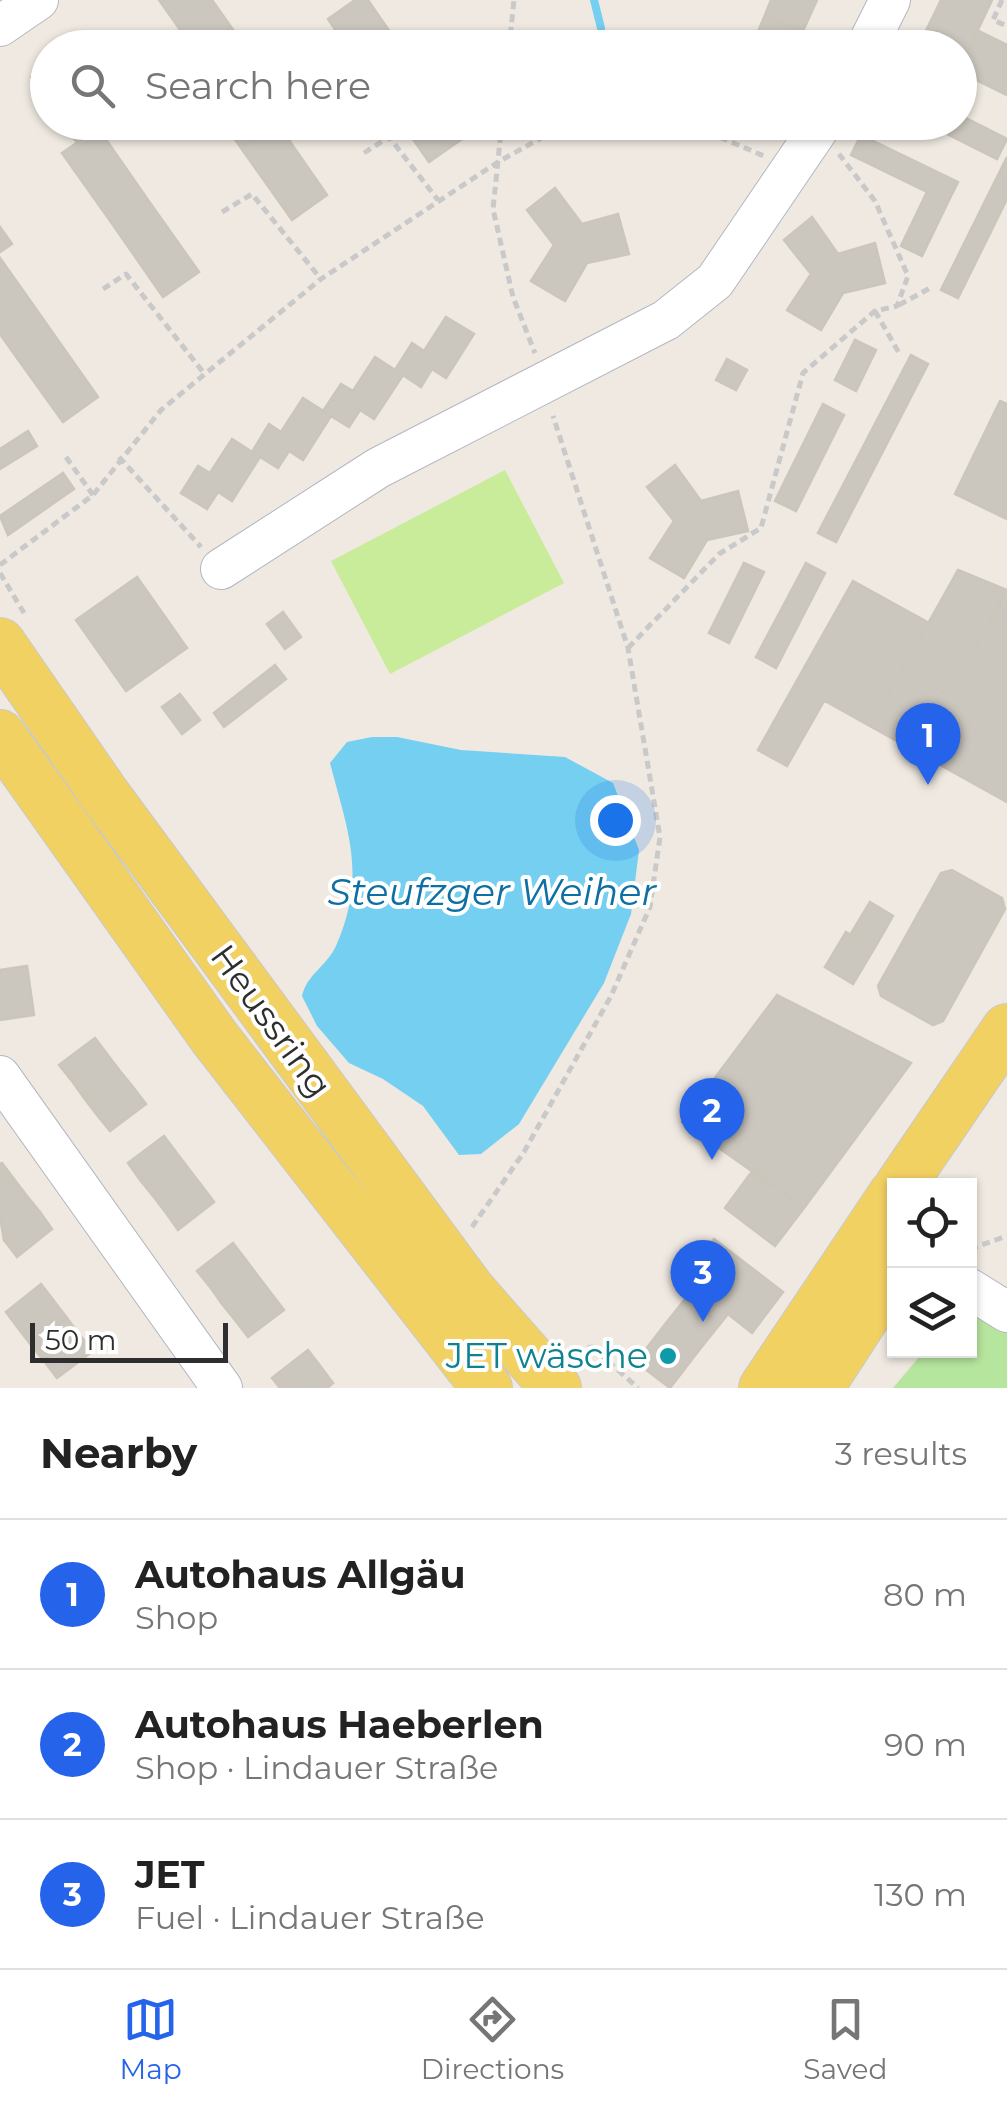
<!DOCTYPE html>
<meta charset="utf-8">
<style>
:root{--surface:#fff;--page:#f6f6f6;--text:#222;--muted:#767676;--line:#e0e0e0;--accent:#2563eb}
body{margin:0;font-family:Montserrat,sans-serif;background:var(--page);color:var(--text)}
.controls{position:absolute;right:30px;bottom:30px;display:grid;overflow:hidden;border-radius:0px;box-shadow:0 2px 8px #0004}
.controls button{width:90px;height:90px;display:grid;place-items:center;padding:0;border:0;border-bottom:2px solid var(--line);background:var(--surface);color:var(--text);font:50px sans-serif}
.scale{position:absolute;left:30px;bottom:25px;width:198px;box-sizing:border-box;padding-left:10px;border:5px solid #2e2e2e;border-top:0;font-size:28px;line-height:35px;white-space:nowrap;color:#2e2e2e;-webkit-text-stroke:8px #fff;paint-order:stroke}
.you{position:absolute;left:615px;top:820px;width:35px;height:35px;margin:-25px;border:8px solid #fff;border-radius:50%;background:#1a73e8;box-shadow:0 0 0 15px #1a73e833}
.badge{display:grid;place-items:center;width:65px;height:65px;border-radius:50%;background:var(--accent);color:#fff;font-size:32px;font-weight:700}
.pin{position:absolute;translate:-50% -82px;filter:drop-shadow(0 2px 5px #0008)}
.pin::after{content:'';position:absolute;top:52px;width:35px;height:30px;background:inherit;clip-path:polygon(0 0,100% 0,50% 100%)}
.list{margin:0;padding:0;list-style:none}
h2{display:flex;justify-content:space-between;align-items:center;height:130px;margin:0;padding:0 40px;font-size:42px}
h2 small{font-size:32px;font-weight:400;color:var(--muted)}
.list li{display:grid;grid-template-columns:65px 1fr auto;gap:30px;align-items:center;box-sizing:border-box;height:150px;padding:0 40px;border-top:2px solid var(--line)}
.list b{display:block;font-size:38px;white-space:nowrap}
.list p{margin:0;font-size:32px;white-space:nowrap;color:var(--muted)}
.list em{font-size:32px;font-style:normal;color:var(--muted)}
.icon{flex:none;width:55px;height:55px;fill:none;stroke:currentColor;stroke-width:2;stroke-linecap:round;stroke-linejoin:round}
.map{position:relative;flex:none;width:1007px;height:1388px;overflow:hidden}
.search{position:absolute;background:var(--surface);box-shadow:0 2px 8px #0004;left:30px;right:30px;top:30px;height:110px;display:flex;align-items:center;gap:25px;box-sizing:border-box;padding:0 35px;border-radius:55px;color:var(--muted);font-size:38px}
.sheet{height:580px;background:var(--surface)}
nav{display:flex;justify-content:space-around;align-items:center;box-sizing:border-box;height:140px;border-top:2px solid var(--line);background:var(--surface);font-size:28px;color:var(--muted)}
nav a{display:grid;justify-items:center;gap:5px}
nav .on{color:var(--accent)}
.map>svg:first-child{display:block}
.green{fill:#b6e59e}
.pitch{fill:#c9ec9a}
.water{fill:#75cff0}
.lines{fill:none;stroke-linecap:round;stroke-linejoin:round}
.stream{stroke:#75cff0;stroke-width:8}
.building{fill:#cbc7bf;stroke:#cbc5ba;stroke-width:2.5}
.minor-casing{stroke:#b4b7c1;stroke-width:42}
.major-casing{stroke:#c9c9c9;stroke-width:52}
.path{stroke:#c9c9c9;stroke-width:5;stroke-dasharray:8 5;stroke-linecap:butt}
.minor{stroke:#fff;stroke-width:40}
.major{stroke:#f2d163;stroke-width:50}
.culture-dot{fill:#0f9aa8;stroke:#fff;stroke-width:4}
.labels{text-anchor:middle;stroke-width:8;stroke-linejoin:round;paint-order:stroke}
.street-label{font-size:35px;fill:#2e2e2e;stroke:#fff}
.culture-label{font-size:35px;fill:#0d838f;stroke:#fff;text-anchor:end}
.water-label{font-size:38px;font-style:italic;fill:#0d6fa3;stroke:#fff}
</style>
<div class="map">
<svg width="1007" height="1388" viewBox="0 0 1007 1388">
<rect width="100%" height="100%" fill="#efe9e1"/>
<!-- green -->
<path class="green" d="M 970,1304 L 1007,1330 L 1007,1388 L 893,1388 L 924,1351 L 970,1350 Z"/>
<!-- pitch -->
<path class="pitch" d="M 505,470 L 564,583 L 390,674 L 331,561 Z"/>
<!-- water -->
<path class="water" d="M 372,737 L 397,737 L 461,750 L 565,757 L 613,783 L 639,850 L 631,914 L 604,983 L 519,1124 L 481,1154 L 459,1155 L 423,1106 L 383,1079 L 349,1063 L 317,1026 L 302,996 C 307,974 326,967 336,946 C 367,875 348,832 330,763 L 347,742 Z"/>
<g class="lines">
<!-- stream -->
<path class="stream" d="M 594,0 L 601,28"/>
</g>
<!-- building -->
<path class="building" d="M 159,0 L 212,0 L 241,41 L 232,48 L 193,48 Z
M 355,0 L 368,0 L 401,48 L 348,48 L 328,19 Z
M 771,0 L 817,0 L 803,31 L 765,15 Z
M 941,0 L 992,0 L 967,53 L 925,33 Z
M 765,15 L 803,31 L 796,48 L 751,48 Z
M 979,31 L 1007,45 L 1007,95 L 960,72 Z
M 48,65 L 48,101 L 31,77 Z
M 960,115 L 1007,139 L 997,159 L 925,123 L 960,122 Z
M 63,122 L 106,122 L 77,143 Z
M 223,122 L 276,122 L 277,123 L 241,148 Z
M 401,122 L 454,122 L 465,137 L 429,162 Z
M 277,123 L 327,195 L 292,220 L 241,148 Z
M 98,128 L 148,200 L 113,225 L 62,153 Z
M 861,135 L 958,182 L 948,202 L 851,155 Z
M 1007,157 L 1007,199 L 958,298 L 941,290 Z
M 555,188 L 582,224 L 618,214 L 629,254 L 587,263 L 565,301 L 531,281 L 554,245 L 527,210 Z
M 927,192 L 948,202 L 922,256 L 901,246 Z
M 148,200 L 199,272 L 163,297 L 113,225 Z
M 812,217 L 838,254 L 875,243 L 885,283 L 843,293 L 821,330 L 787,310 L 811,274 L 784,240 Z
M 0,227 L 12,244 L 0,252 Z
M 0,258 L 48,326 L 12,351 L 0,334 Z
M 446,317 L 474,334 L 446,378 L 432,369 L 421,387 L 395,370 L 412,343 L 424,351 Z
M 48,326 L 98,397 L 63,422 L 12,351 Z
M 855,340 L 876,350 L 856,391 L 835,380 Z
M 911,355 L 928,364 L 836,542 L 818,533 Z
M 375,357 L 403,375 L 374,419 L 360,410 L 349,427 L 323,411 L 341,384 L 353,391 Z
M 727,359 L 747,370 L 736,390 L 716,380 Z
M 303,398 L 331,416 L 303,460 L 289,451 L 278,468 L 252,452 L 269,424 L 281,432 Z
M 1000,401 L 1007,404 L 1007,519 L 955,494 Z
M 823,404 L 844,415 L 796,511 L 775,501 Z
M 28,431 L 37,446 L 0,469 L 0,449 Z
M 232,439 L 260,457 L 232,501 L 218,492 L 207,509 L 181,493 L 198,466 L 210,473 Z
M 675,465 L 701,501 L 738,491 L 748,531 L 707,540 L 684,578 L 650,558 L 674,521 L 647,487 Z
M 63,473 L 74,489 L 8,535 L 0,516 Z
M 744,563 L 764,572 L 729,643 L 709,633 Z
M 806,563 L 825,573 L 776,668 L 756,657 Z
M 958,570 L 1007,590 L 949,695 L 902,670 Z
M 137,577 L 187,648 L 126,691 L 76,620 Z
M 853,581 L 929,623 L 870,726 L 795,684 Z
M 1007,590 L 1007,802 L 870,726 L 902,670 L 949,695 Z
M 283,612 L 301,637 L 285,649 L 267,624 Z
M 275,665 L 286,679 L 224,727 L 214,713 Z
M 795,684 L 824,701 L 787,766 L 758,750 Z
M 180,694 L 200,720 L 182,734 L 162,707 Z
M 952,870 L 1002,898 L 1005,909 L 943,1021 L 933,1025 L 881,996 L 878,986 L 941,873 Z
M 870,902 L 893,916 L 874,949 L 850,935 Z
M 846,932 L 874,949 L 853,984 L 825,967 Z
M 27,966 L 34,1015 L 0,1020 L 0,970 Z
M 777,995 L 911,1063 L 804,1208 L 682,1122 Z
M 95,1038 L 107,1054 L 72,1081 L 59,1065 Z
M 107,1054 L 120,1071 L 84,1098 L 72,1081 Z
M 120,1071 L 133,1087 L 97,1115 L 84,1098 Z
M 133,1087 L 146,1104 L 110,1131 L 97,1115 Z
M 164,1136 L 176,1152 L 140,1180 L 128,1163 Z
M 176,1152 L 189,1169 L 153,1196 L 140,1180 Z
M 2,1163 L 14,1179 L 0,1190 L 0,1164 Z
M 189,1169 L 202,1186 L 166,1213 L 153,1196 Z
M 753,1170 L 804,1208 L 775,1246 L 725,1208 Z
M 14,1179 L 27,1196 L 0,1217 L 0,1190 Z
M 202,1186 L 214,1202 L 178,1230 L 166,1213 Z
M 27,1196 L 40,1212 L 4,1240 L 0,1217 Z
M 40,1212 L 52,1229 L 17,1257 L 4,1240 Z
M 714,1239 L 783,1292 L 752,1333 L 728,1314 L 720,1324 L 686,1298 L 694,1289 L 682,1280 Z
M 233,1243 L 246,1260 L 210,1287 L 197,1271 Z
M 246,1260 L 258,1276 L 222,1304 L 210,1287 Z
M 258,1276 L 271,1293 L 235,1320 L 222,1304 Z
M 41,1284 L 54,1301 L 18,1328 L 6,1312 Z
M 271,1293 L 284,1310 L 248,1337 L 235,1320 Z
M 686,1298 L 720,1324 L 700,1349 L 666,1323 Z
M 54,1301 L 67,1318 L 31,1345 L 18,1328 Z
M 67,1318 L 79,1334 L 44,1361 L 31,1345 Z
M 666,1323 L 700,1349 L 670,1388 L 636,1362 Z
M 79,1334 L 93,1351 L 57,1378 L 44,1361 Z
M 308,1350 L 321,1367 L 293,1388 L 280,1388 L 272,1378 Z
M 321,1367 L 333,1383 L 327,1388 L 293,1388 Z"/>
<g class="lines">
<!-- minor casing -->
<g class="minor-casing">
<path id="minor" d="M 0,26 L 38,0
M 866,48 L 890,0
M 221,569 L 378,468 L 666,320 L 715,281 L 823,122
M 0,1076 L 222,1388
M 970,1289 L 1007,1312"/>
</g>
<!-- major casing -->
<g class="major-casing">
<path id="major" d="M 0,643 L 105,795 L 470,1290 L 556,1388
M 0,735 L 214,1037 L 487,1388
M 900,1186 L 1007,1029
M 764,1388 L 894,1194
M 818,1388 L 894,1271"/>
</g>
<!-- path -->
<path class="path" d="M 1002,0 L 993,20 L 1007,26
M 509,48 L 514,0
M 502,122 L 493,209 L 513,297 L 535,353
M 684,122 L 764,156
M 364,153 L 389,137 L 438,200
M 222,212 L 252,194 L 321,279
M 103,289 L 126,274 L 203,372
M 899,305 L 932,287
M 875,311 L 899,353
M 66,457 L 93,495
M 119,457 L 201,547
M 0,565 L 93,495 L 161,410 L 321,279 L 498,162 L 543,137 L 591,122
M 0,573 L 24,613
M 628,648 L 719,554 L 761,528 L 803,373 L 875,311 L 897,306 L 908,276 L 875,201 L 839,154
M 472,1227 L 524,1152 L 611,996 L 650,907 L 660,837 L 628,648 L 553,416
M 970,1249 L 1007,1236
M 575,1351 L 592,1347 L 638,1388"/>
<!-- minor -->
<use href="#minor" class="minor"/>
<!-- major -->
<use href="#major" class="major"/>
</g>
<!-- markers -->
<circle class="culture-dot" cx="668" cy="1356" r="10"/>
<g class="labels">
<!-- street labels -->
<g class="street-label">
<text transform="translate(271 1021) rotate(54)" y="12">Heussring</text>
</g>
<!-- culture labels -->
<g class="culture-label">
<text x="648" y="1368">JET wäsche</text>
</g>
<!-- water labels -->
<g class="water-label">
<text x="492" y="905">Steufzger Weiher</text>
</g>
</g>
</svg>
<div class="controls">
<button><svg class="icon" aria-label="locate" viewBox="0 0 24 24"><circle cx="12" cy="12" r="6"/><path d="M12 2v4M12 18v4M2 12h4M18 12h4"/></svg></button>
<button><svg class="icon" aria-label="layers" viewBox="0 0 24 24"><path d="M12 4l9 5-9 5-9-5zM3 14l9 5 9-5"/></svg></button>
</div>
<div class="scale">50 m</div>
<div class="you"></div>
<div class="pin badge" style="left:928px;top:785px">1</div>
<div class="pin badge" style="left:712px;top:1160px">2</div>
<div class="pin badge" style="left:703px;top:1322px">3</div>
<div class="search"><svg class="icon" aria-label="search" viewBox="0 0 24 24"><circle cx="10" cy="10" r="6"/><path d="M15 15l6 6"/></svg>Search here</div>
</div>
<section class="sheet">
<h2>Nearby<small>3 results</small></h2>
<ul class="list">
<li><span class="badge">1</span><div><b>Autohaus Allgäu</b><p>Shop</p></div><em>80 m</em></li>
<li><span class="badge">2</span><div><b>Autohaus Haeberlen</b><p>Shop · Lindauer Straße</p></div><em>90 m</em></li>
<li><span class="badge">3</span><div><b>JET</b><p>Fuel · Lindauer Straße</p></div><em>130 m</em></li>
</ul>
</section>
<nav>
<a class="on"><svg class="icon" aria-label="map" viewBox="0 0 24 24"><path d="M3 6l6-2 6 2 6-2v14l-6 2-6-2-6 2zM9 4v14M15 6v14"/></svg>Map</a>
<a><svg class="icon" aria-label="directions" viewBox="0 0 24 24"><path d="M12 3l9 9-9 9-9-9zM9 14v-3h6M13 9l2 2-2 2"/></svg>Directions</a>
<a><svg class="icon" aria-label="saved" viewBox="0 0 24 24"><path d="M7 4h10v16l-5-4-5 4z"/></svg>Saved</a>
</nav>
